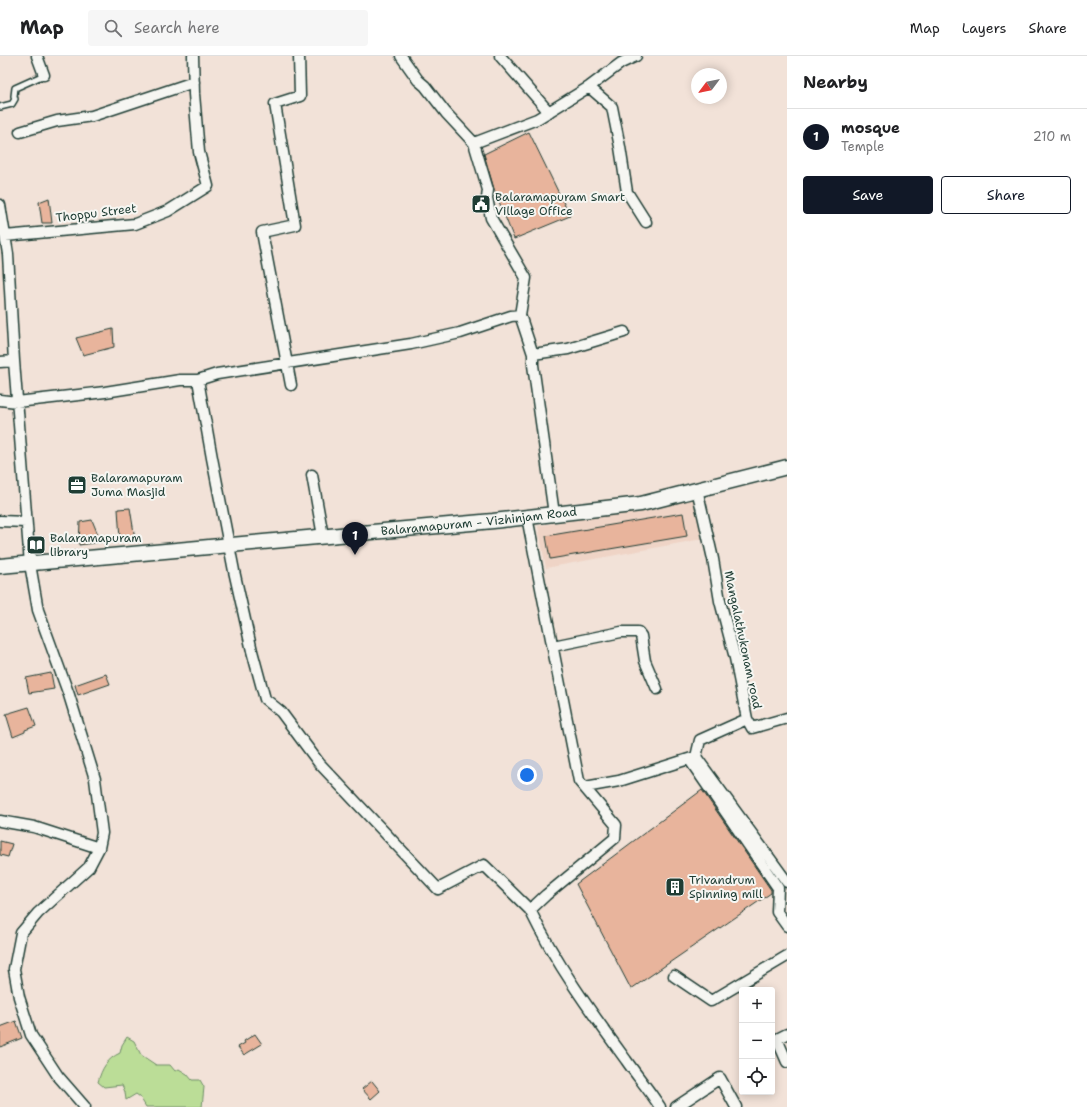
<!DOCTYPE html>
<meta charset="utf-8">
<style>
:root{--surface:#fff;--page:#f6f6f6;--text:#202124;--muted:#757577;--line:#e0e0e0;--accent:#111827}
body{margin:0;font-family:"Shantell Sans",sans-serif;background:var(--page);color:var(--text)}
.controls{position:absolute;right:12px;bottom:12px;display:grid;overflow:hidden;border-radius:4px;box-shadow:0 2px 10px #0003}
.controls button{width:36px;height:36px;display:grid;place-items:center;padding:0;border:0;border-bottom:1px solid var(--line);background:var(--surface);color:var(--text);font:20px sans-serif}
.compass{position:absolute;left:691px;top:12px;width:36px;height:36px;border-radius:50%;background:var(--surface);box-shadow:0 2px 10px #0003;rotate:238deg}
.you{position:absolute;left:527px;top:719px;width:14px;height:14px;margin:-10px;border:3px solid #fff;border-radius:50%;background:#1a73e8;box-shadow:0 0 0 6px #1a73e833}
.badge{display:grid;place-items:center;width:26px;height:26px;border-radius:50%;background:var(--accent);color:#fff;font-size:13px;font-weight:700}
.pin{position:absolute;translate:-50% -33px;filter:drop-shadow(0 1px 2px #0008)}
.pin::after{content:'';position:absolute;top:21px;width:14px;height:12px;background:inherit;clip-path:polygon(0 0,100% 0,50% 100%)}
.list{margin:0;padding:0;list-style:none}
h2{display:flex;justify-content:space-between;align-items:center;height:52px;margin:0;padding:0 16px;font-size:17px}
h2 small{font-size:13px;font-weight:400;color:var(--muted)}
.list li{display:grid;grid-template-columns:26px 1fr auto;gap:12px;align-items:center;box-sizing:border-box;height:56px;padding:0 16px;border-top:1px solid var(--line)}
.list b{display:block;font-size:15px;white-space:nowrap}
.list p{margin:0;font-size:13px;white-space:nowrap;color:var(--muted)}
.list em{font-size:13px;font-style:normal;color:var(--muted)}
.actions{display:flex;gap:8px;padding:12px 16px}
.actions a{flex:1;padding:9px 0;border:1px solid var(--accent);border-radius:4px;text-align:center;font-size:14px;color:var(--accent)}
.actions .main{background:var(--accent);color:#fff}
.icon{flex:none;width:22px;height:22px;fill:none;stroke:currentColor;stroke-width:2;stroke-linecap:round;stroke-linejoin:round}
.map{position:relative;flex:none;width:787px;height:1051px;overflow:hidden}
header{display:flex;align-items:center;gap:24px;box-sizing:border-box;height:56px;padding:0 20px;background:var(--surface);border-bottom:1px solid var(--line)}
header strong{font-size:19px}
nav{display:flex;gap:22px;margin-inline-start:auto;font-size:14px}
.search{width:280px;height:36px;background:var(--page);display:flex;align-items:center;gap:10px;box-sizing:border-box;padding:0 14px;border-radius:4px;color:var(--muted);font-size:15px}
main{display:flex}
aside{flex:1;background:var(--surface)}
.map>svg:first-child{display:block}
.built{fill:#efd4c6}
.green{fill:#bbdd97;stroke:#6d8d66}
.building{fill:#e8b49c;stroke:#1f3d34}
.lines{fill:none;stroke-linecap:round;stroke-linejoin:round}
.service-casing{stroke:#1f3d34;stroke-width:8}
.minor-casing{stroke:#1f3d34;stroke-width:13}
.secondary-casing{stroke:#1f3d34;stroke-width:17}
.service{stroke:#f6f6f2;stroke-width:5}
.minor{stroke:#f6f6f2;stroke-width:10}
.secondary{stroke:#f6f6f2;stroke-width:14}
.labels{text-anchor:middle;stroke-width:4;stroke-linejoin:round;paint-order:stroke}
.poi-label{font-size:12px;fill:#1f3d34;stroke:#f6f6f2;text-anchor:start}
.street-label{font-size:12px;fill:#1f3d34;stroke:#f6f6f2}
</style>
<header>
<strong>Map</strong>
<div class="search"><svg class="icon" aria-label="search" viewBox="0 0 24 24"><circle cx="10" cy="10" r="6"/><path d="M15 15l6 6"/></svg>Search here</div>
<nav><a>Map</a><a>Layers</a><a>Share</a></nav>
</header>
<main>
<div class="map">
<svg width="787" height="1051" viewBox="0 0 787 1051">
<rect width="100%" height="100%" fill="#f2e2d8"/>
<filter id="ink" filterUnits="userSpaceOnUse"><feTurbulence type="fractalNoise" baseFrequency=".025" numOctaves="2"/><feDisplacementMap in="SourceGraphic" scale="8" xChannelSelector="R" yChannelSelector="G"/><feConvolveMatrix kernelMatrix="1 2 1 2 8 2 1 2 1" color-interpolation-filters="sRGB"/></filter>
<g filter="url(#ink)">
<!-- built -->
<path class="built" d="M 695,443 L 702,483 L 546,512 L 538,470 Z"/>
<!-- green -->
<path class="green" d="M 127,981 L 134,985 L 141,999 L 156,1009 L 170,1009 L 175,1015 L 179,1013 L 187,1018 L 192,1024 L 200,1024 L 204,1031 L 202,1051 L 146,1051 L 140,1041 L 136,1038 L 126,1044 L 125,1036 L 122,1029 L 104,1031 L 98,1026 C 102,1012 107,1003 120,997 L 122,989 Z"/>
<!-- building -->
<path class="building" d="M 529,76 L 570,160 L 514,183 L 494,133 L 484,98 Z
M 49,142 L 52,167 L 42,167 L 39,146 Z
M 113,273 L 114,291 L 83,299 L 76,282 Z
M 130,452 L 135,483 L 120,483 L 118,453 Z
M 683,457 L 687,480 L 550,503 L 546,480 Z
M 92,464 L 101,486 L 79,489 L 80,466 Z
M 51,617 L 54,633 L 29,637 L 26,622 Z
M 106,618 L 110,628 L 78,639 L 75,629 Z
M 29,651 L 36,670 L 25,674 L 25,676 L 13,681 L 6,658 Z
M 702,734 L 771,834 L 771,837 L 631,933 L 576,828 Z
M 0,785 L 12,788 L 8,801 L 0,799 Z
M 16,965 L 22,982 L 0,991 L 0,971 Z
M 255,978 L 262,988 L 244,999 L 238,991 L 245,987 L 244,985 Z
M 372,1025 L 380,1035 L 371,1043 L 362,1033 Z"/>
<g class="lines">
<!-- service casing -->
<g class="service-casing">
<path id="service" d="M 0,51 L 12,48 L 15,43 L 14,40 L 15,32 L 44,19"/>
</g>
<!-- minor casing -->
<g class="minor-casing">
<path id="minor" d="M 37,0 L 44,19
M 401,0 L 418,24 L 425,30 L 446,57 L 474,87 L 488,134 L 487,142 L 491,162 L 526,222 L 520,259 L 533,298 L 533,309 L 554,458
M 500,0 L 549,56
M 589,31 L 612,51 L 620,91 L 627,136 L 646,166
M 20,76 L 57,65 L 92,60 L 194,26
M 474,87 L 537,63 L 589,31 L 621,7 L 636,0
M 0,149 L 8,198 L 14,305 L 30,508 L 38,554 L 69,639 L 95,723 L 102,777 L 99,792 L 89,811 L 38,857 L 21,877 L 14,913 L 19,941 L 31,979 L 58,1020 L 85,1051
M 5,180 L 135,168 L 168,155 L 208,130 L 199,96 L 194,38 L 193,0
M 533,298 L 568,293 L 624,276
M 0,306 L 14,305
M 198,324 L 212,402 L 234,515 L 252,595 L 265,643 L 281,656 L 319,707 L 438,833 L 484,809 L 530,854
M 291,329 L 262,176 L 295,169 L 275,48 L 300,40 L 299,0
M 0,344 L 17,346 L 105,336 L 180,324 L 198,324 L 217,318 L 411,288 L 460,277 L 511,260 L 520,259
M 312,419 L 323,480
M 697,433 L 713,503 L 720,545 L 735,602 L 747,663 L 700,684 L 696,701 L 787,826
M 527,461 L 579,725 L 616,769 L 615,782 L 546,839 L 530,854 C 556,908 591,956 626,1004 C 637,1020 650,1035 660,1051
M 0,465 L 26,466
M 553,590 L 621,576 L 638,576 L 641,580 L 645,605 L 657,633
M 747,663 L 752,672 L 787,662
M 689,703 L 778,832 L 777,856 L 787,870
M 585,731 L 619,725 L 695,701
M 0,765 L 34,771 L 99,792
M 674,920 L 711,945 L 787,900
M 787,978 L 777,983 L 787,1006
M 676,1051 L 720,1022 L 736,1051"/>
</g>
<!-- secondary casing -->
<g class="secondary-casing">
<g id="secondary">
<path id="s1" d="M 0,510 L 493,465 L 641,448 L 787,411"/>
</g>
</g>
<!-- service -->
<use href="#service" class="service"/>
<!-- minor -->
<use href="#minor" class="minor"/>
<!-- secondary -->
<use href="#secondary" class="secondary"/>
</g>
</g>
<!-- icons -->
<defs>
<g id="civic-square" transform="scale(1)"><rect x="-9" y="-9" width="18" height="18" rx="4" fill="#1f3d34" stroke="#f6f6f2"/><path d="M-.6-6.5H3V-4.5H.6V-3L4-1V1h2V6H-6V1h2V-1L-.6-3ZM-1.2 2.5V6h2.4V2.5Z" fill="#fff"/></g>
<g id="office-square" transform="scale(1)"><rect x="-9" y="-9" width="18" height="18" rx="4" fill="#1f3d34" stroke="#f6f6f2"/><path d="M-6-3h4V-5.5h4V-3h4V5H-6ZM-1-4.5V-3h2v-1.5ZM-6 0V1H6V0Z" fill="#fff"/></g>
<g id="library-square" transform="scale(1)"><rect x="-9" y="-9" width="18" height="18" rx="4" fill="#1f3d34" stroke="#f6f6f2"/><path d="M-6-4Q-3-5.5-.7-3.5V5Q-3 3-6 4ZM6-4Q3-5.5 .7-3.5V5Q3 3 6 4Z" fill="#fff"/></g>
<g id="building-square" transform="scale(1)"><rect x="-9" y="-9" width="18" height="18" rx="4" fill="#1f3d34" stroke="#f6f6f2"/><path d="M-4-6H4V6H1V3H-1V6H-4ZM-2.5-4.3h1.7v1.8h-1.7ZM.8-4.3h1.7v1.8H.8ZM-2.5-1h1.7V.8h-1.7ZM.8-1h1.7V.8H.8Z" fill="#fff"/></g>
</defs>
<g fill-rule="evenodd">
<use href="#civic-square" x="481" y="148"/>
<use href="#office-square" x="77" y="429"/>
<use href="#library-square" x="36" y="489"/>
<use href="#building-square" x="675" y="831"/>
</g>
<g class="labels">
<!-- poi labels -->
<g class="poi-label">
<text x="495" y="145">Balaramapuram Smart<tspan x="495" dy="14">Village Office</tspan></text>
<text x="91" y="426">Balaramapuram<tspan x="91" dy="14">Juma Masjid</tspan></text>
<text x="50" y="486">Balaramapuram<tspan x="50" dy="14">library</tspan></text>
<text x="689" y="828">Trivandrum<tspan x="689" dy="14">Spinning mill</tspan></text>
</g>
<!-- street labels -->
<g class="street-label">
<text transform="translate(96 157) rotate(-7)" y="4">Thoppu Street</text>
<text dy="4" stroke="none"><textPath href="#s1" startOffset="481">Balaramapuram - Vizhinjam Road</textPath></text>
<text transform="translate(743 584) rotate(78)" y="4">Mangalathukonam road</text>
</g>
</g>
</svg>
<div class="controls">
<button>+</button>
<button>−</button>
<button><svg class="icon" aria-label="locate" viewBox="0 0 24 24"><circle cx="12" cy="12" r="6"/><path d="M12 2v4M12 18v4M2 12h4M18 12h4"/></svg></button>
</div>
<svg class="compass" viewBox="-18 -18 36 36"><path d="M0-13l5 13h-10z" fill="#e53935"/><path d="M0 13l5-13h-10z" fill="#757577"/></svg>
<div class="you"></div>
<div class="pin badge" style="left:355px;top:499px">1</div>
</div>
<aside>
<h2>Nearby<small></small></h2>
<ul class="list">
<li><span class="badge">1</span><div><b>mosque</b><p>Temple</p></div><em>210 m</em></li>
</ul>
<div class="actions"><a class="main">Save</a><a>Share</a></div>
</aside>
</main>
